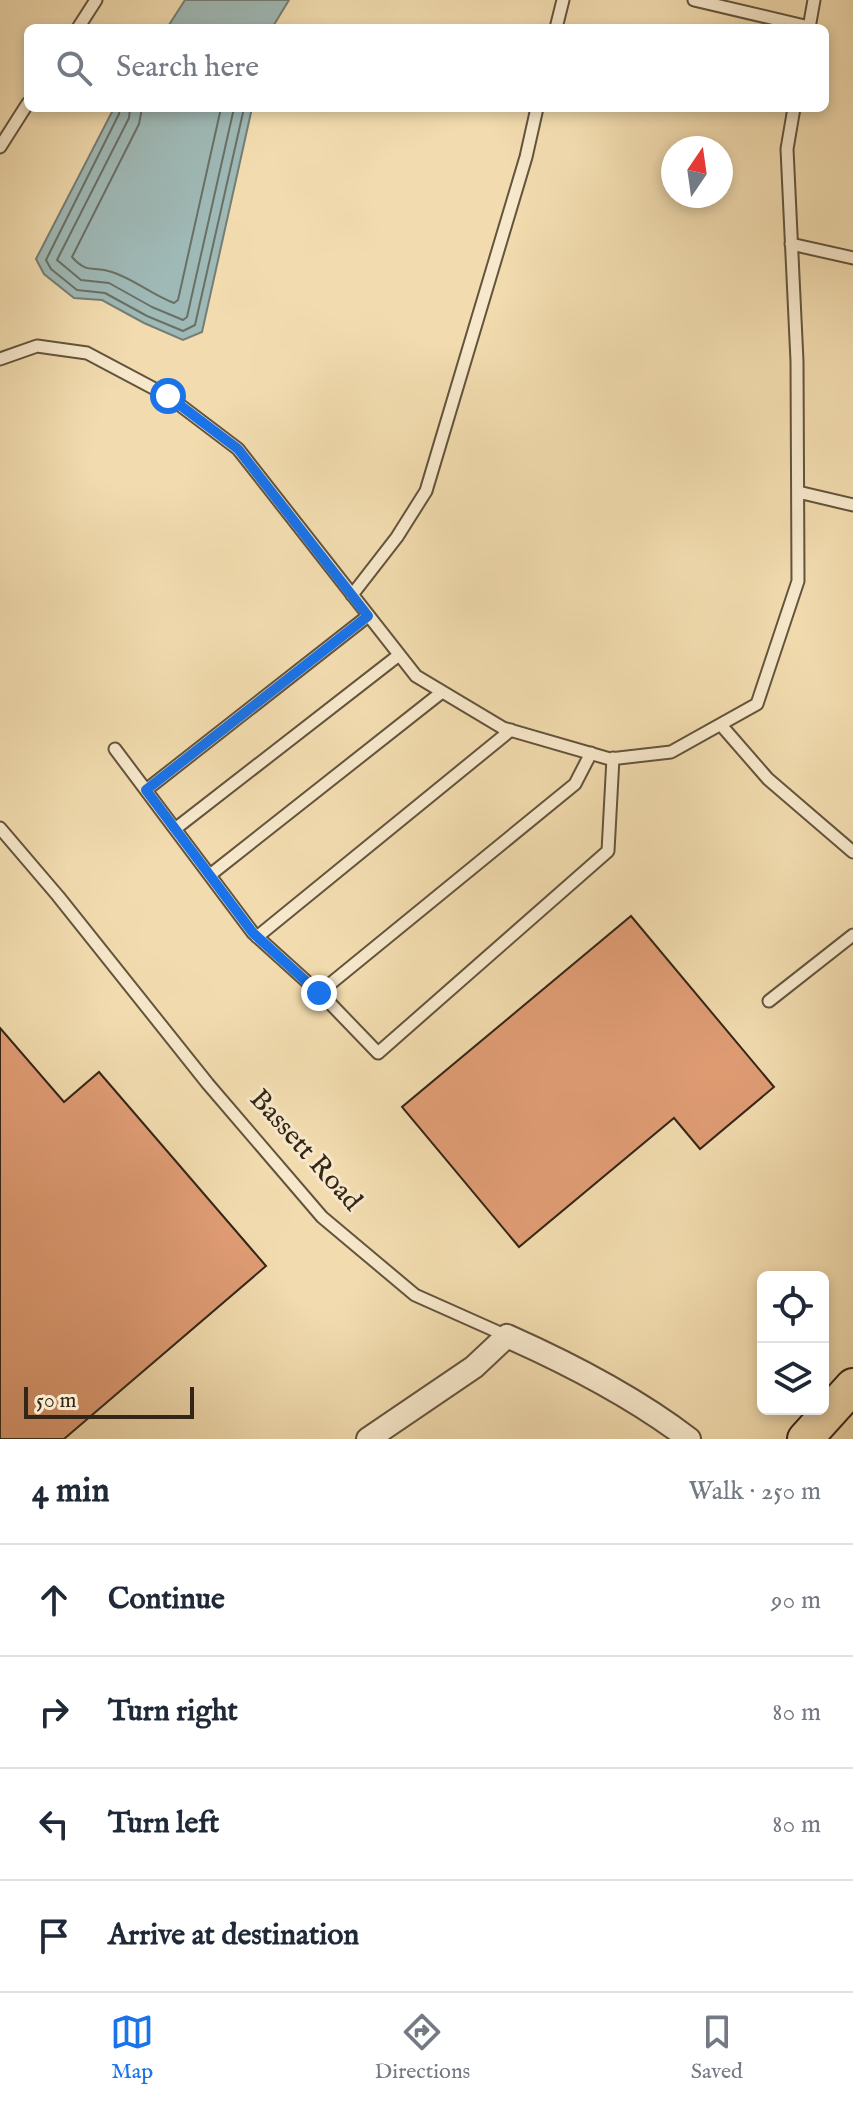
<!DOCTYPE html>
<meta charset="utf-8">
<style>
:root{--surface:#fff;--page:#f2f2f3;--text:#1f2937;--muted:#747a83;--line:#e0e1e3;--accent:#1a73e8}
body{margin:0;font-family:"IM FELL English",serif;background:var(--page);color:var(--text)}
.controls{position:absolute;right:24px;bottom:24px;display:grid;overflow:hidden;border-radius:12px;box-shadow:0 4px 12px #0003}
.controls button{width:72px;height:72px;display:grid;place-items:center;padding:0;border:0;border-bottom:2px solid var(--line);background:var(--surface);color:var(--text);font:40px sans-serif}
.compass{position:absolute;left:661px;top:136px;width:72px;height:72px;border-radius:50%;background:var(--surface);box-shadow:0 4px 12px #0003;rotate:13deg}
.scale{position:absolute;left:24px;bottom:20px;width:170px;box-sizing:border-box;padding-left:8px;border:4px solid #332617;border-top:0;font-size:22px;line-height:28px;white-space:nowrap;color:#332617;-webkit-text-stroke:6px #f7e8cb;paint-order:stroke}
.stop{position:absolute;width:24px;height:24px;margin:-18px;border:6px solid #1a73e8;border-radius:50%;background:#fff}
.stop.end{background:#1a73e8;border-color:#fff;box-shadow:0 2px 8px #0008}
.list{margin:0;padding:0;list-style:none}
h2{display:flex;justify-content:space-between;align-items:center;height:104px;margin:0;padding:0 32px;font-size:34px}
h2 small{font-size:26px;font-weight:400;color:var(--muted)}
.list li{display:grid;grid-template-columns:52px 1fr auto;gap:24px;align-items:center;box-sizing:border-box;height:112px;padding:0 32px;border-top:2px solid var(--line)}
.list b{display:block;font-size:30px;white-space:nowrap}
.list em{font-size:26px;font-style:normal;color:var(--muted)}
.icon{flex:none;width:44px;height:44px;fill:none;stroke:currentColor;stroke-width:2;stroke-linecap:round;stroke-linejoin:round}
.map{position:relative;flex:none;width:853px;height:1439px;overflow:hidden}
.search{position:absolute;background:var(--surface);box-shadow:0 4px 12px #0003;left:24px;right:24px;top:24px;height:88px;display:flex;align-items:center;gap:20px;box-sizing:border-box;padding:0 28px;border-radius:12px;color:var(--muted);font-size:30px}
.sheet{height:552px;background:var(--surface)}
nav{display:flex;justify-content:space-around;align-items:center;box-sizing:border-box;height:112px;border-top:2px solid var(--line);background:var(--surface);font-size:22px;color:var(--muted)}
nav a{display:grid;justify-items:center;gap:4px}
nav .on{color:var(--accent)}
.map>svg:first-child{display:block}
.water{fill:#9fb9b6;stroke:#747e76;stroke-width:2}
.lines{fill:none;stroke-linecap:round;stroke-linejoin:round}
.shore{stroke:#697066;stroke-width:2}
.building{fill:#e19d75;stroke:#332617;stroke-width:2}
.service-casing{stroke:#63543d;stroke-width:15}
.minor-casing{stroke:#63543d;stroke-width:26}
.primary-casing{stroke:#332617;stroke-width:38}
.service{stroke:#f7e8cb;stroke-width:11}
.minor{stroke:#f7e8cb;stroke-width:22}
.primary{stroke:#f2dcaf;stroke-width:34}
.route{stroke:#1a73e8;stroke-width:10}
.labels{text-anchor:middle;stroke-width:6;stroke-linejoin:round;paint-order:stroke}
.street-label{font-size:28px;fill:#332617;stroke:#f7e8cb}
</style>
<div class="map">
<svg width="853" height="1439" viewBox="0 0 853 1439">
<rect width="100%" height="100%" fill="#f2dcaf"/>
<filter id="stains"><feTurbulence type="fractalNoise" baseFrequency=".0025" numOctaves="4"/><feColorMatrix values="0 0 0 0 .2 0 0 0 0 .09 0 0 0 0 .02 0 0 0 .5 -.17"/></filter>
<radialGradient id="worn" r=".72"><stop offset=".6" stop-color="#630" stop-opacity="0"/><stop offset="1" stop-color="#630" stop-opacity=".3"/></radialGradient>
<!-- water -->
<path class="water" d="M 185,0 L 289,0 L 272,28 L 167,28 Z
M 114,108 L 252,108 L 202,332 L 183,340 L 144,323 L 102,300 L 74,298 L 44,274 L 36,259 Z"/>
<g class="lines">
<!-- shore -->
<path class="shore" d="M 120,108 L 119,114 L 46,260 L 51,269 L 77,290 L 105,293 L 147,316 L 183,331 L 195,325 L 244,108
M 130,108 L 129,118 L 57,260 L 81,280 L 109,283 L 152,307 L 183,320 L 187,317 L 234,108
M 142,108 L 139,124 L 72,257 C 88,275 93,265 112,272 C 134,279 152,295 174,303 L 178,300 L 221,108"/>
</g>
<!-- building -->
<path class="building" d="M 631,916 L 774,1087 L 700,1149 L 674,1118 L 519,1247 L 402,1107 Z
M 0,1028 L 64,1102 L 99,1072 L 266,1266 L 64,1439 L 0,1439 Z"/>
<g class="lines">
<!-- service casing -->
<g class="service-casing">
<path id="service" d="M 694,0 L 809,27
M 78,28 L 96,0
M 556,28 L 563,0
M 809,28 L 814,0
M 0,147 L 28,103
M 791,244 L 853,258
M 0,359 L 37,346 L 87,353 L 168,396 L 238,449 L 416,676 L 503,728 L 610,759 L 671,752 L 757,704 L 798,581 L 797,361 L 787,149 L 794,108
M 798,492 L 853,505
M 352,595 L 397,537 L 426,491 L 526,157 L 537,108
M 721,725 L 768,779 L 853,852
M 115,749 L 253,933 L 326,999 L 378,1053 L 608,851 L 613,758
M 146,790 L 368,616
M 0,828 L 58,896 L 208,1084 L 322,1217 L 415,1295 L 507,1336
M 175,829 L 399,655
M 210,875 L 442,692
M 257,937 L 511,730
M 319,993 L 575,784 L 591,753
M 769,1001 L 853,935"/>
</g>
<!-- minor casing -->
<g class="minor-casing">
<path id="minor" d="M 368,1439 L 474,1367 L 507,1336 C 570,1364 634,1397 689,1439"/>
</g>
<!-- primary casing -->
<g class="primary-casing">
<path id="primary" d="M 805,1439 L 853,1386"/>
</g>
<!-- service -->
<use href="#service" class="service"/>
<!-- minor -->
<use href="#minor" class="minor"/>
<!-- primary -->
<use href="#primary" class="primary"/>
</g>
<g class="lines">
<!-- route -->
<path class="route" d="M 168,396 L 238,449 L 368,616 L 146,790 L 253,933 L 319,993"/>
</g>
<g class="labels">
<!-- street labels -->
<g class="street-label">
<text transform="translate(307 1149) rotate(48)" y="10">Bassett Road</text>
</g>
</g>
<rect width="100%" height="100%" filter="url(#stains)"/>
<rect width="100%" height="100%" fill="url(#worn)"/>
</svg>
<div class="controls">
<button><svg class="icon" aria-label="locate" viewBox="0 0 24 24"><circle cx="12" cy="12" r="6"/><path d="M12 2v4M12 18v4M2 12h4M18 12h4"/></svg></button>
<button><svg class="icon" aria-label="layers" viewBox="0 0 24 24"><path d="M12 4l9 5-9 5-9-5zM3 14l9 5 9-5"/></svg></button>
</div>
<svg class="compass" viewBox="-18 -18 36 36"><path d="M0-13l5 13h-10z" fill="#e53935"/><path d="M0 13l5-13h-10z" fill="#747a83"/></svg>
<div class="scale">50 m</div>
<div class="stop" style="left:168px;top:396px"></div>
<div class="stop end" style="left:319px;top:993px"></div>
<div class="search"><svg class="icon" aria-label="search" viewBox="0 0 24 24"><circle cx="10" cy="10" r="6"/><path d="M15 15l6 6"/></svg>Search here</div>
</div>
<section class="sheet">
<h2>4 min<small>Walk · 250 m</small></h2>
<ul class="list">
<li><svg class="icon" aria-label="ahead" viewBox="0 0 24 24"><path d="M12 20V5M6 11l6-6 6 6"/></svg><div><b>Continue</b></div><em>90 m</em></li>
<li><svg class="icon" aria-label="right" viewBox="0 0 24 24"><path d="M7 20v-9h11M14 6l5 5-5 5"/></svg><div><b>Turn right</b></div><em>80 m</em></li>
<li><svg class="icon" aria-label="left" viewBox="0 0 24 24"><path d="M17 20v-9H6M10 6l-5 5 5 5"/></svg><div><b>Turn left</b></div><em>80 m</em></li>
<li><svg class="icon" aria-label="arrive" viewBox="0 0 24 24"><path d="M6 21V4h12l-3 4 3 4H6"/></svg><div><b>Arrive at destination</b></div></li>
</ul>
</section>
<nav>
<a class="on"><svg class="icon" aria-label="map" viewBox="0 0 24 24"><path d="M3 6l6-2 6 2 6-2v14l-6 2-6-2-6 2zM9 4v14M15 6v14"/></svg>Map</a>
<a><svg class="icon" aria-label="directions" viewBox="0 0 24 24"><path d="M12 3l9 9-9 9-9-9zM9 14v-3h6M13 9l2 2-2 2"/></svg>Directions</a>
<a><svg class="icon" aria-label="saved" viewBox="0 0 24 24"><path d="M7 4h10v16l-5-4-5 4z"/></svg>Saved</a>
</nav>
